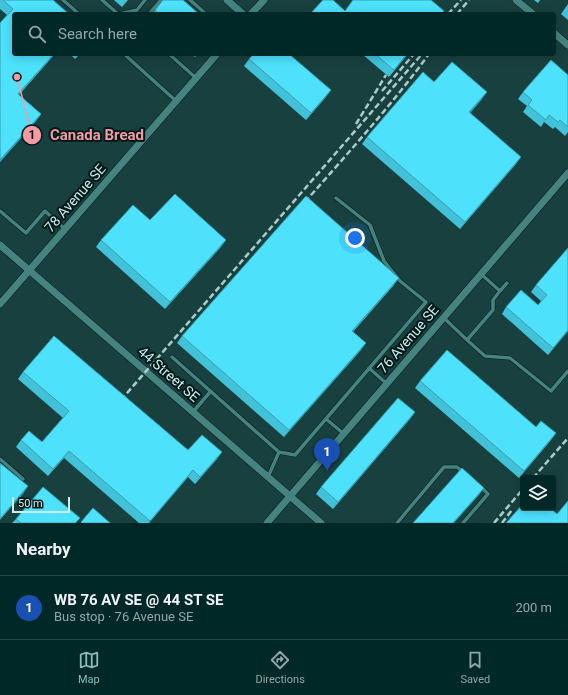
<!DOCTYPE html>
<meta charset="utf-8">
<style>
:root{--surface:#002827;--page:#0e3433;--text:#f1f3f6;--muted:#95a6a7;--line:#244;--accent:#8bbbb9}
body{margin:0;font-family:Roboto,sans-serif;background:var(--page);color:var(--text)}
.controls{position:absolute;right:12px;bottom:12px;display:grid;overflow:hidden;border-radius:4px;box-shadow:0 2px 10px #0003}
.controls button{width:36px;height:36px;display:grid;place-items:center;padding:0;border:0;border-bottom:1px solid var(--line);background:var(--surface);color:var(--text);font:20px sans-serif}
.scale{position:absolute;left:12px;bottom:10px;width:58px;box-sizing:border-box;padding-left:4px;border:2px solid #cdecea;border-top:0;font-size:11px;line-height:14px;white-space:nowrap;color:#cdecea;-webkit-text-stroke:3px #011a19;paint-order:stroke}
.you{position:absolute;left:355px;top:238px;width:14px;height:14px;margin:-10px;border:3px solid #fff;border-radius:50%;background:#1a73e8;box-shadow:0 0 0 6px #1a73e833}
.badge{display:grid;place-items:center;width:26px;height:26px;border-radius:50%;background:var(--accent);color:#fff;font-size:13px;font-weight:700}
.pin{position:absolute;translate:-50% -33px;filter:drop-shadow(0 1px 2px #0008)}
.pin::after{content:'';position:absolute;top:21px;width:14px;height:12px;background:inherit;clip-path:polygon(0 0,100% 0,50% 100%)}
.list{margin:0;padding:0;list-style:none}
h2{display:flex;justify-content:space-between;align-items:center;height:52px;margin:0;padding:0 16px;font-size:17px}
h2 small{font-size:13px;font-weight:400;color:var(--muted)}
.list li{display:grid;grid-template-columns:26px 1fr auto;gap:12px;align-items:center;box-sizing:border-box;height:64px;padding:0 16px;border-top:1px solid var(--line)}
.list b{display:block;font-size:15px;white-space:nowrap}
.list p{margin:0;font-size:13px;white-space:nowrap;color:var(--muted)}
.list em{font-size:13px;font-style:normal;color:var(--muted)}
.icon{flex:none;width:22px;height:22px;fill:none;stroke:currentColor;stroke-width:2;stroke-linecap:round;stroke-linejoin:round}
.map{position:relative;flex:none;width:568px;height:523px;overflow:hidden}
.search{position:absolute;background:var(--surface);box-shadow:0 2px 10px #0003;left:12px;right:12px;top:12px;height:44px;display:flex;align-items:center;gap:10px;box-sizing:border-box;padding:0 14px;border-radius:4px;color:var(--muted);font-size:15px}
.sheet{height:116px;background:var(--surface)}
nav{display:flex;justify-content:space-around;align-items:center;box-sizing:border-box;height:56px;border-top:1px solid var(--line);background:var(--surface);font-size:11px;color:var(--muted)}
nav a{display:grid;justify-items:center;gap:2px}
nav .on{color:var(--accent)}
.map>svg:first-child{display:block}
.built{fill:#18403f;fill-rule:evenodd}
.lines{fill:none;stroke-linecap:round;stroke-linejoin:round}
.service-casing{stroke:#051918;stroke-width:4.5}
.minor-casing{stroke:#051918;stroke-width:8}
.service{stroke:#448380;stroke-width:3.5}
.minor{stroke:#448380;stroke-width:7}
.rail{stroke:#a9ccca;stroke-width:2.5;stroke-dasharray:6 3;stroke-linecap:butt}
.wall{fill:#42c2d9}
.shaded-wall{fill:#369eb0}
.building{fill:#4de1fc;stroke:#369eb0}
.labels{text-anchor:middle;stroke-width:4;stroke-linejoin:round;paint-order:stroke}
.street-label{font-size:14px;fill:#cdecea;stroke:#011a19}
.leader{fill:none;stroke:#f49aa4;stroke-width:1.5}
.callout-dot{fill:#f49aa4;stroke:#011a19;stroke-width:1.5}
.mark-label{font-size:12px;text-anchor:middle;font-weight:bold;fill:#111}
.callout-label{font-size:15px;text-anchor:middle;font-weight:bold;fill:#f49aa4;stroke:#011a19;stroke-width:4;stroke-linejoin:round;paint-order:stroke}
</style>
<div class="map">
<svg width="568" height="523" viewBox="0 0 568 523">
<rect width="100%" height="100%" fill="#003534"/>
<!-- built -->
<path class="built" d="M 0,0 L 568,0 L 568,523 L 0,523 ZM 14,14 L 554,14 L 554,54 L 14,54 ZM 523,478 L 553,478 L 553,508 L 523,508 Z"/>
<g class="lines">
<!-- service casing -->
<g class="service-casing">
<path id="service" d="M 63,0 L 79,14
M 102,0 L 118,14
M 190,0 L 206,14
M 119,14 L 137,10 L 145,0
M 149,14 L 161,0
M 124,54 L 176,101
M 169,54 L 196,78
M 0,211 L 26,233 L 45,211 L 65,229
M 481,274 L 500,291 L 507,283
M 444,318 L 467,340 L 493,310 L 493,300 L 500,291
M 467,340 L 485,356 L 510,358 L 551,391 L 568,371
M 172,357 L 279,452 L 268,477
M 369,368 L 387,384
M 193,412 L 211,391
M 326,419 L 344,434
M 279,452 L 295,455 L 426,302 L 400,281 L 384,261 L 370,225 L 336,198
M 0,459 L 23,479
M 397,523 L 444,467 L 457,467 L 464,473
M 463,523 L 488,494 L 481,487"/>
</g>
<!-- minor casing -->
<g class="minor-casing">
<path id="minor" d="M 227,0 L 243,14
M 516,0 L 533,14
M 251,14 L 264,0
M 554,33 L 568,45
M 0,245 L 321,523
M 0,304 L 217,54
M 267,523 L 568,173"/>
</g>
<!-- service -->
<use href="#service" class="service"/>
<!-- minor -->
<use href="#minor" class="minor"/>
<!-- rail -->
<path class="rail" d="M 448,14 L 461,0
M 457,14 L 469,0
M 382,91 L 414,54
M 356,124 L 386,75
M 305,202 C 347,154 391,106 429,54
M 121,400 L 422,54
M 533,478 L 568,438
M 494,523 L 523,489
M 502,523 L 512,510"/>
</g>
<!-- wall -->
<path class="wall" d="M 0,0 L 53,0 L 55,54 L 19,95 L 41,114 L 36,121 L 0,162 L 0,23 L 7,15 L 0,9 Z
M 114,0 L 128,0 L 122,7 Z
M 534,0 L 540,0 L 538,3 Z
M 568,4 L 568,20 L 561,14 Z
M 155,10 L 199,14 L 152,14 Z
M 70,54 L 80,54 L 75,59 Z
M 191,54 L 198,54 L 195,57 Z
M 362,54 L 408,54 L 389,77 Z
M 249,59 L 326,97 L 306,120 L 244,66 Z
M 568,75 L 568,132 L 565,136 L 555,127 L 553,129 L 544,122 L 541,127 L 523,112 L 527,106 L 518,99 L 523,92 Z
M 434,82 L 482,99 L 470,113 L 516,164 L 460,229 L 362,144 L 367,137 Z
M 150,220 L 221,247 L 165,309 L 96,247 L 101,240 Z
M 568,248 L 568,331 L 548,355 L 502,314 L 506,307 L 538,305 L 541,301 L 531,292 L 536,285 Z
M 394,285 L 353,332 L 361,350 L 284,437 L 177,343 L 182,336 Z
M 23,372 L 188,450 L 217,459 L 195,484 L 188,477 L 149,523 L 139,523 L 64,458 L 48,476 L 16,447 L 21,440 L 42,442 L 63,418 L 18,379 Z
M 420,381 L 536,427 L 556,433 L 551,440 L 519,478 L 415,388 Z
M 415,412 L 410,419 L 333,509 L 316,494 L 321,487 Z
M 80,518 L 76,523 L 12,523 L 16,519 Z"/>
<!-- shaded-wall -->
<path class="shaded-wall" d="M 54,54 L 55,54 L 13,101 L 18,94 Z
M 407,54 L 408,54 L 389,77 L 394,70 Z
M 331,90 L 326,97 L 306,120 L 311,113 Z
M 487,92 L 482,99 L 465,119 L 469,112 Z
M 41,114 L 36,121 L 0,162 L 0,160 Z
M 521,157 L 516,164 L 460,229 L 465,222 Z
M 226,240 L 221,247 L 165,309 L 170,302 Z
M 399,278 L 394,285 L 347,338 L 352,331 Z
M 568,330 L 568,331 L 548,355 L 553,348 Z
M 366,343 L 361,350 L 284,437 L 289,430 Z
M 415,412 L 410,419 L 333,509 L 338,502 Z
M 556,433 L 551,440 L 519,478 L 524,471 Z
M 69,451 L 64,458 L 48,476 L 53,469 Z
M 222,452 L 217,459 L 195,484 L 200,477 Z
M 193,470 L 188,477 L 149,523 L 148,523 Z
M 28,486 L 23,494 L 0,520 L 0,519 Z
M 484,488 L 479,495 L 454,523 L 453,523 Z"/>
<!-- building -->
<path class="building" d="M 3,0 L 53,0 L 69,14 L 14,14 L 14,54 L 54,54 L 18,94 L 41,114 L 0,160 L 0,23 L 13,9 Z
M 163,0 L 183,0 L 199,14 L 159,14 L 155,10 Z
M 323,0 L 333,0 L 345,11 L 353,0 L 431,0 L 444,11 L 442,14 L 310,14 Z
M 254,54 L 289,54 L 331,90 L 311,113 L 249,59 Z
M 375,54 L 407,54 L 394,70 Z
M 551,60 L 568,75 L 568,127 L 560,120 L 558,122 L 549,115 L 546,120 L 528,105 L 532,100 L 523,92 Z
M 452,62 L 487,92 L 469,112 L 521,157 L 465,222 L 367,137 L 423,72 L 434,82 Z
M 175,194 L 226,240 L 170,302 L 101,240 L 133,205 L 150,220 Z
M 306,196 L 399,278 L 352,331 L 366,343 L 289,430 L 182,336 Z
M 568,248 L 568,330 L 553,348 L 506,307 L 521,290 L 538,305 L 547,295 L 536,285 Z
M 54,336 L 188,450 L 202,435 L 222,452 L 200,477 L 193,470 L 150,521 L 69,451 L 53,469 L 21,440 L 29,431 L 42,442 L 69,411 L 23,372 Z
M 447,350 L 536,427 L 541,421 L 556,433 L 524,471 L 420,381 Z
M 398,398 L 415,412 L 338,502 L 321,487 Z
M 0,463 L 28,486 L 0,519 Z
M 462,468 L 484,488 L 453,523 L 413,523 Z
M 43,487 L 80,518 L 75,523 L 21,523 L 16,519 Z
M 568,501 L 568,523 L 506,523 L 523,504 L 523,508 L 550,508 L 557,514 Z
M 93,508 L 110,523 L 82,523 L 81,522 Z"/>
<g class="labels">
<!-- street labels -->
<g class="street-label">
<text transform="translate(75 198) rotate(-49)" y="5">78 Avenue SE</text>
<text transform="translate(408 339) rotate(-49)" y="5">76 Avenue SE</text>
<text transform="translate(169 374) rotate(41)" y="5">44 Street SE</text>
</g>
</g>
<!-- callouts -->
<path class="leader" d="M17 77L32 135"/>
<g class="callout-dot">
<circle cx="17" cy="77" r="4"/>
<circle cx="32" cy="135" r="10"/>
</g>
<g class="mark-label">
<text x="32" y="139">1</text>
</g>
<g class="callout-label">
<text x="97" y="140">Canada Bread</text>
</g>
</svg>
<div class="controls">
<button><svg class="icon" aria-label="layers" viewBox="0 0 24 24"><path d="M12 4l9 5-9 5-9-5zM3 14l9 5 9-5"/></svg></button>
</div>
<div class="scale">50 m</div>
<div class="you"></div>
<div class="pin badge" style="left:327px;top:471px;background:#1a4fb4">1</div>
<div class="search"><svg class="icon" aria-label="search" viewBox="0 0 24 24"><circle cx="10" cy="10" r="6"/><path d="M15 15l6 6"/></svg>Search here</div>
</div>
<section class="sheet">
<h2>Nearby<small></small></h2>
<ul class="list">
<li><span class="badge" style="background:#1a4fb4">1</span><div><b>WB 76 AV SE @ 44 ST SE</b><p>Bus stop · 76 Avenue SE</p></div><em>200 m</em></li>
</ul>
</section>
<nav>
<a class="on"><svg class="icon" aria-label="map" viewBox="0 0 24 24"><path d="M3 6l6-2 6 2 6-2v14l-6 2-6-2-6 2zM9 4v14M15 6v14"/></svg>Map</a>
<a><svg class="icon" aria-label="directions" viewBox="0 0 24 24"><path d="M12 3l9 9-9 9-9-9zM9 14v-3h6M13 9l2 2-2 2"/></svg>Directions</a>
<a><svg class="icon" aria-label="saved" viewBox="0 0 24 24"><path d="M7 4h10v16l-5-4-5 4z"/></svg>Saved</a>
</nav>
